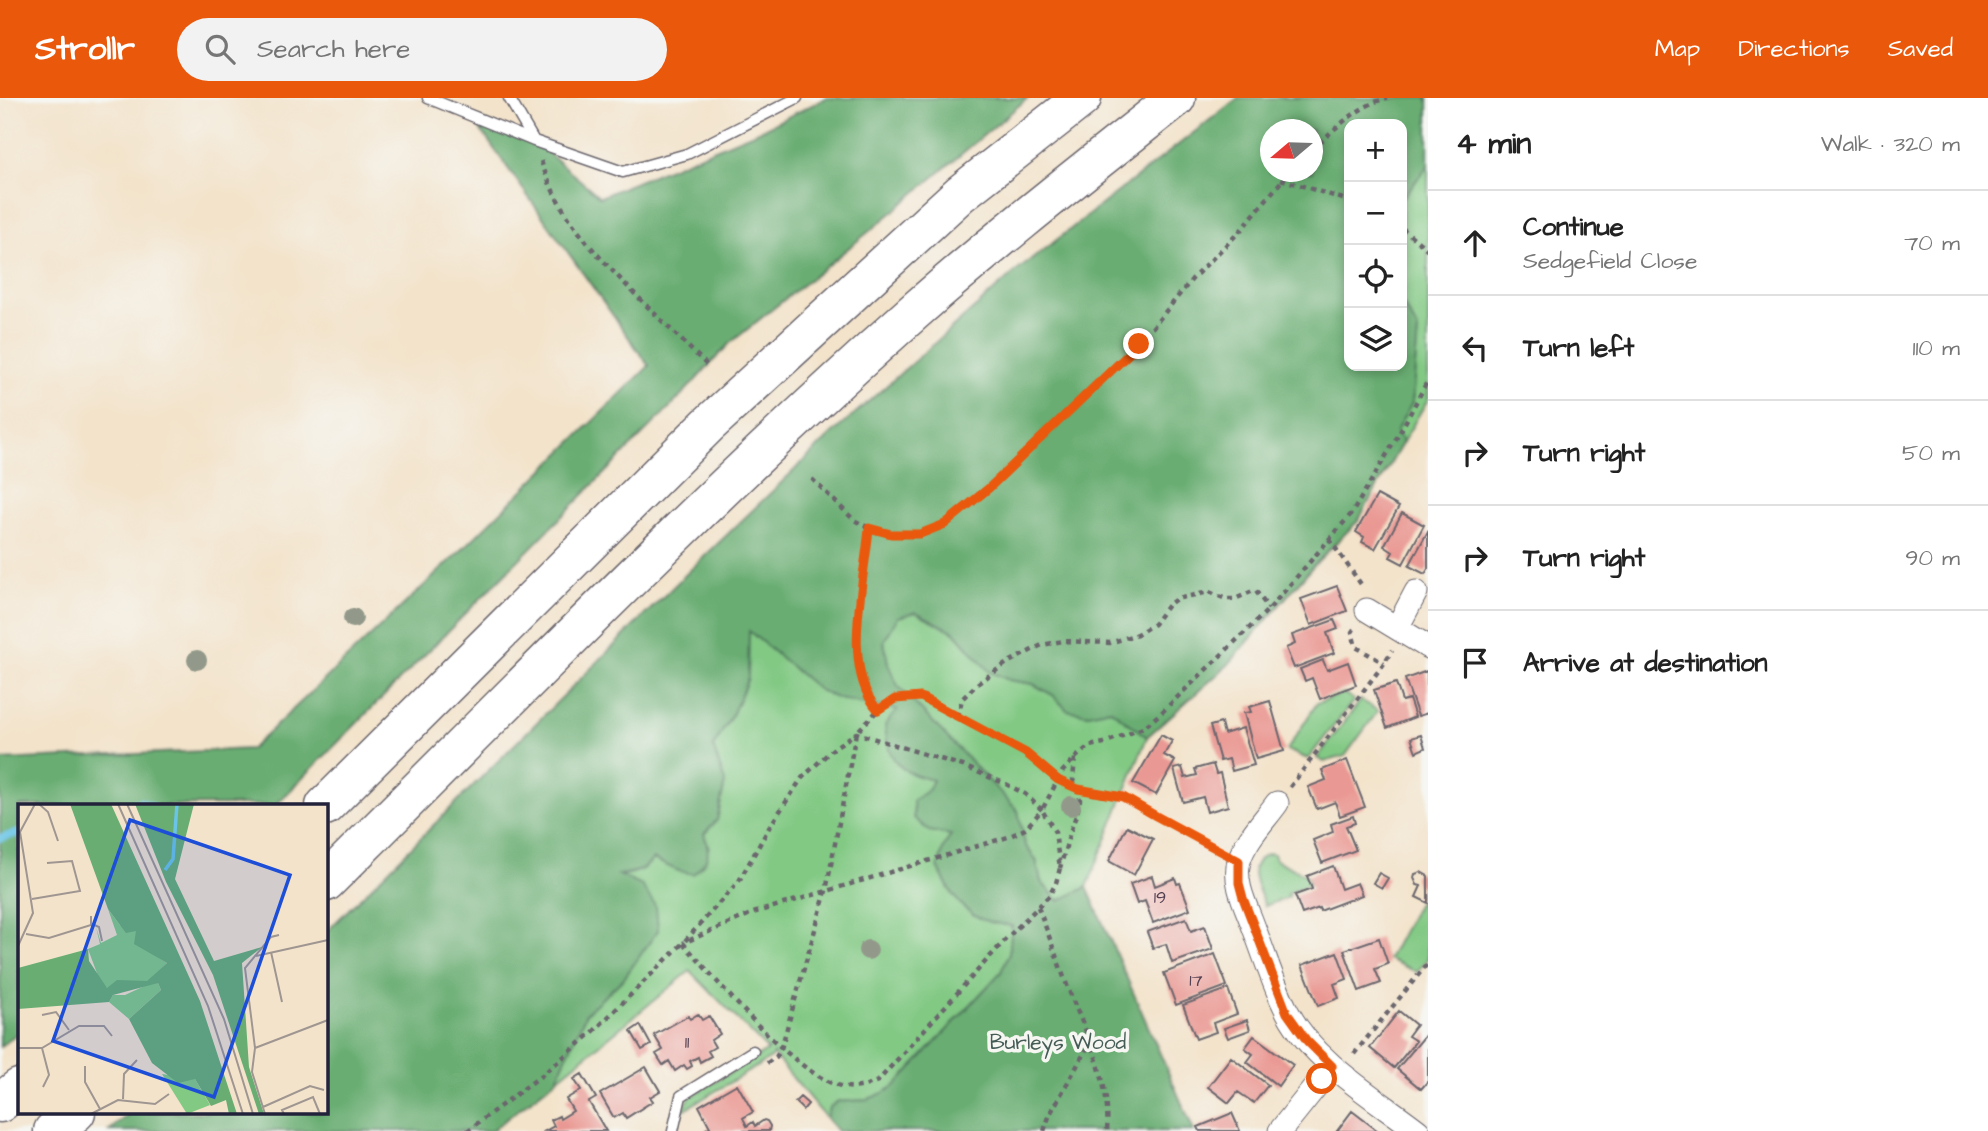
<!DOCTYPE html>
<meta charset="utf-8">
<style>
:root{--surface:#fff;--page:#f2f2f2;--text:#222;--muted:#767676;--line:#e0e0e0;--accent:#ea580c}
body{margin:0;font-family:"Architects Daughter",sans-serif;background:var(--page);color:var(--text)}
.controls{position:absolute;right:21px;top:21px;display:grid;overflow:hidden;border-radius:14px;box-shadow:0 4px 10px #0003}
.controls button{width:63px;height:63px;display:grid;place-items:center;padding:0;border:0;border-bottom:2px solid var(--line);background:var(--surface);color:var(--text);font:35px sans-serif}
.compass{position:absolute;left:1260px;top:21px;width:63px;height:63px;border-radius:50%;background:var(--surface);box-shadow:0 4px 10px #0003;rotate:251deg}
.stop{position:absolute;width:21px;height:21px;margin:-16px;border:5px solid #ea580c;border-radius:50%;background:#fff}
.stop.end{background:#ea580c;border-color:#fff;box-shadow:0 2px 7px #0008}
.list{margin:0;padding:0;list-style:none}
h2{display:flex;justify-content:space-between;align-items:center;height:91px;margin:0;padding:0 28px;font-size:30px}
h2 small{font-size:23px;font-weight:400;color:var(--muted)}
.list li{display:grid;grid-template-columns:46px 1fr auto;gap:21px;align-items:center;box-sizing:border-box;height:105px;padding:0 28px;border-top:2px solid var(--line)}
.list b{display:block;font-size:26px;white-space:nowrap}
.list p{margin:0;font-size:23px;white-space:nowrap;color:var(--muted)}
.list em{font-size:23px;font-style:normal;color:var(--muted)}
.icon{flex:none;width:38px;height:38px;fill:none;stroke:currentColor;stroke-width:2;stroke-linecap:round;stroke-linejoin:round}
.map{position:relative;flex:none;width:1428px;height:1033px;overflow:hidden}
header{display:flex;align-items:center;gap:42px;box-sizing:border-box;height:98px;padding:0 35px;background:var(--accent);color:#fff}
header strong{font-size:33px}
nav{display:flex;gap:38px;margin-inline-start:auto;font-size:24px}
.search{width:490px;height:63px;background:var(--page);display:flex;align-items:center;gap:18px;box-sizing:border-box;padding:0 24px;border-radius:38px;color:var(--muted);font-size:26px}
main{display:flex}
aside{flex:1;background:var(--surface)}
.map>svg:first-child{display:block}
.green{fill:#82c984;stroke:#527660;stroke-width:2}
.forest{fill:#69ad72;stroke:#466856;stroke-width:2;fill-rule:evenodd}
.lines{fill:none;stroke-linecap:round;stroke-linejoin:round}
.stream{stroke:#69c4e7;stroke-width:8}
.building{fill:#ea9893}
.lane-casing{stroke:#6b666d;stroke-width:13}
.street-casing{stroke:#6b666d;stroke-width:25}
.highway-casing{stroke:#6b666d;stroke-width:41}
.path{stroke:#6b666d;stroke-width:4.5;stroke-dasharray:5 5;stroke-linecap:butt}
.lane{stroke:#fff;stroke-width:10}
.street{stroke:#fff;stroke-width:23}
.highway{stroke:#fff;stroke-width:38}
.tree{fill:#93998a}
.route{stroke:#ea580c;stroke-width:9}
.labels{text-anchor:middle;stroke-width:7;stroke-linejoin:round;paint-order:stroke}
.number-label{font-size:18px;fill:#544051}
.park-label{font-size:21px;fill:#445c55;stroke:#f6f6f2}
.inset-river{fill:none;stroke:#69c4e7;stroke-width:3.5}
.inset-road{fill:none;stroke:#9f9691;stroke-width:2}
.view{fill:#1d4ed8;fill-opacity:0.15;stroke:#1d4ed8;stroke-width:3.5}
.inset-edge{fill:none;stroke:#22223b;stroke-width:3.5}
</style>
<header>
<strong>Strollr</strong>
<div class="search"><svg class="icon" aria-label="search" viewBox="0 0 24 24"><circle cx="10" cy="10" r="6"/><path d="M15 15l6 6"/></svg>Search here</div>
<nav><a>Map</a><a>Directions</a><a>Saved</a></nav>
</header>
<main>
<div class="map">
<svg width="1428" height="1033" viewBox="0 0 1428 1033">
<rect width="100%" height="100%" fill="#f6f6f2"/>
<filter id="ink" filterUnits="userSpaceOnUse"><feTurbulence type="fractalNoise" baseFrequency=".0143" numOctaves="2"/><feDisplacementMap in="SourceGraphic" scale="14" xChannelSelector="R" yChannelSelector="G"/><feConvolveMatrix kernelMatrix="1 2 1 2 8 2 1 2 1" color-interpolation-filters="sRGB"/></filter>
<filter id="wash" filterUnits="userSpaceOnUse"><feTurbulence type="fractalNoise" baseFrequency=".00686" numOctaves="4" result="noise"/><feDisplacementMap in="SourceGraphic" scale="28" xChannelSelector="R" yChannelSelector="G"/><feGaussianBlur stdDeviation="1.57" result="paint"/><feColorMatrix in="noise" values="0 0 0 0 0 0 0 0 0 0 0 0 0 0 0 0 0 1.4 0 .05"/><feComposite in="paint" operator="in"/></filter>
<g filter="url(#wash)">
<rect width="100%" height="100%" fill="#f3e3cb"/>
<!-- green -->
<path class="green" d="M 1428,68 L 1428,301 L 1403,344 L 1395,333 L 1412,305 L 1418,232 L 1402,205 L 1402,100 Z
M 916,514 L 955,534 L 990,574 L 1009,582 L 1033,586 L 1053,597 L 1068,612 L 1088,616 L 1110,611 L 1147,639 L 1087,789 L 1059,803 L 1041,784 L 1036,762 L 1025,747 L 1018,713 L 897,588 L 888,566 L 884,543 L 898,519 Z
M 748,532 L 819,592 L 839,601 L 898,612 L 933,682 L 929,691 L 913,703 L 951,737 L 944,749 L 938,769 C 957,809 968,821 1012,828 L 1009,856 L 1001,874 L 895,988 C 874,1001 862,1004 838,1003 L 829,1010 L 826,1020 L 773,956 L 771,960 L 682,1013 L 690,999 L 768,952 L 690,873 L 556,982 L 586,915 L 624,880 L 658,832 L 617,778 C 633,776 643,774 653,761 L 679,773 L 709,750 L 704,736 L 717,722 L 725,684 L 713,649 L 733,615 L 748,580 Z
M 1344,595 L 1354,602 L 1308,661 L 1287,652 L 1317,605 Z
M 1361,602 L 1378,613 L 1345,658 L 1324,664 L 1317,660 Z
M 1269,755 L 1274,756 L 1276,762 L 1307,778 L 1310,786 L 1288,795 L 1289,799 L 1265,808 C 1257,787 1243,767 1269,755 Z
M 1419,803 L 1428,808 L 1428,860 L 1417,874 L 1388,861 Z"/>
<!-- forest -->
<path class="forest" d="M 826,0 L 1028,0 L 871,132 L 729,246 L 680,299 L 276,707 L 19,708 L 19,934 L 0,949 L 0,662 L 251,651 L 468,446 L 649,268 L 470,17 L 534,43 L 600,99 L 763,31 Z
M 1238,0 L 1428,0 L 1428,68 L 1402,100 L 1402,26 L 1349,26 L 1349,268 L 1402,268 L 1402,205 L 1418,232 L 1412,305 L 1396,333 L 1403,344 L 1358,423 L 1313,468 L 1228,567 L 1147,639 L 1110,611 L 1088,616 L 1067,612 L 1053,597 L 1033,586 L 1009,582 L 990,574 L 955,534 L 916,514 L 898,519 L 884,543 L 888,566 L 898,588 L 1018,713 L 1025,747 L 1036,762 L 1041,784 L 1059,803 L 1087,789 L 1194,1033 L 837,1033 L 826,1020 L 829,1010 L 838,1003 C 862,1004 875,1001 895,988 L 1001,874 L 1009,856 L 1012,828 C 1005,826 997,826 990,824 C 963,817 949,793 938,769 L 944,749 L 951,737 L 929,733 L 914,720 L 913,703 L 929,691 L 933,682 C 926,680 918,679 911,675 C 890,666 887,648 885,627 L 897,612 L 839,601 L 819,592 L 749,533 L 748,580 L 733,615 L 713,649 L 725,684 L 717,722 L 704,736 C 711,757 709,762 693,776 L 679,773 L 653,761 C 643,773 634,775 619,777 L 642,788 L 656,809 L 658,832 L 624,880 L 586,915 L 556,982 L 491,1033 L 109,1033 L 131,1014 L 326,1014 L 326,834 L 683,479 L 834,334 L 1013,176 ZM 1270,32 L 1312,32 L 1312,74 L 1270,74 Z"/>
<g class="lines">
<!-- stream -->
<path class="stream" d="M 126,708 L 140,704 L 151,708
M 0,740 L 19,735"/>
</g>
<g id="blocks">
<!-- building -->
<path class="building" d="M 1377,397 L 1399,409 L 1375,451 L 1362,444 L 1364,439 L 1356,434 Z
M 1402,415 L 1424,427 L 1403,466 L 1390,459 L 1393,454 L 1384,448 Z
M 1428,433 L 1428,471 L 1425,476 L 1409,468 Z
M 1337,488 L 1347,513 L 1311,527 L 1301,501 Z
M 1334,522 L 1338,531 L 1327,535 L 1334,555 L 1294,570 L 1286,550 L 1295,546 L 1292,537 Z
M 1323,562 L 1327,572 L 1348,564 L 1356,587 L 1320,601 L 1312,580 L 1305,583 L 1300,571 Z
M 1427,573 L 1428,615 L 1418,618 L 1405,581 Z
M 1396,585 L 1402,603 L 1409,601 L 1415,619 L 1387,630 L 1374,592 Z
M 1270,603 L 1284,653 L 1256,661 L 1244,615 L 1251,614 L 1249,609 Z
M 1221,625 L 1224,636 L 1243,630 L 1254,667 L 1232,673 L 1229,661 L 1220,663 L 1210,628 Z
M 1161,637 L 1172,643 L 1164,657 L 1175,663 L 1156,697 L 1133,685 Z
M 1421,637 L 1425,650 L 1416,654 L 1411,640 Z
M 1347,662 L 1365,709 L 1340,718 L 1335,704 L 1317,711 L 1308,689 L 1326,682 L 1322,672 Z
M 1213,666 L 1216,676 L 1220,675 L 1228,708 L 1207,714 L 1203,699 L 1183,704 L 1174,671 L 1182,669 L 1185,680 L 1197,677 L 1195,671 Z
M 1353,718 L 1355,725 L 1346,728 L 1356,752 L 1322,765 L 1313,742 L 1333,734 L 1331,726 Z
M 1127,728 L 1153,741 L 1134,777 L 1109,763 Z
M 1333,768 L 1341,791 L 1357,785 L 1362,797 L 1320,813 L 1319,810 L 1302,816 L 1295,797 L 1312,791 L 1307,778 Z
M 1421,774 L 1428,778 L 1428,805 L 1416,799 L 1421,788 L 1417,787 L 1414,780 L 1415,776 Z
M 1379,775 L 1388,780 L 1382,790 L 1373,785 Z
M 1152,778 L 1155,788 L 1175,780 L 1177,786 L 1180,785 L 1190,811 L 1153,825 L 1145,803 L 1137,806 L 1130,786 Z
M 1186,820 L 1191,833 L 1205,828 L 1213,851 L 1172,865 L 1166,846 L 1153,850 L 1147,834 Z
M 1379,840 L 1388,866 L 1375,871 L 1381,885 L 1359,893 L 1344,852 Z
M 1337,854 L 1347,881 L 1334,886 L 1339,900 L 1318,908 L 1302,867 Z
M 1215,856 L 1227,888 L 1176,907 L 1164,875 Z
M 1228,891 L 1237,916 L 1213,925 L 1216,934 L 1196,941 L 1183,907 Z
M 1399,913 L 1416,927 L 1408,938 L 1416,943 L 1394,970 L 1370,950 Z
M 698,916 L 702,922 L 709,918 L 720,936 L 711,942 L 715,949 L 708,953 L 711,958 L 700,964 L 698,959 L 690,963 L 692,968 L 687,971 L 684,967 L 675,973 L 669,963 L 663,967 L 656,956 L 663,952 L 654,937 L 688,918 L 690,921 Z
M 1247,922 L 1250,932 L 1228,940 L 1224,930 Z
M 640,927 L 651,947 L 642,952 L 631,933 Z
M 1428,934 L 1428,983 L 1421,991 L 1397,971 Z
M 1254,938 L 1293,967 L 1278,988 L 1247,964 L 1253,956 L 1245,950 Z
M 1231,959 L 1268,987 L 1254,1005 L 1238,994 L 1229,1005 L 1208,989 Z
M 646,969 L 660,993 L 650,999 L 653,1003 L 626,1020 L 623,1015 L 614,1020 L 600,996 Z
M 582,976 L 596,1000 L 589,1004 L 606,1033 L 545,1033 L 554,1028 L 551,1022 L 559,1018 L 560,1021 L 573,1013 L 566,1001 L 581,992 L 574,981 Z
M 737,986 L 753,1014 L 743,1020 L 747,1028 L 753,1024 L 755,1028 L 764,1022 L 767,1023 L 770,1028 L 769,1033 L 707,1033 L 706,1031 L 710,1029 L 699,1008 Z
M 800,999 L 808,1006 L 803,1012 L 795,1004 Z
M 1352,1013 L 1356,1016 L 1378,1033 L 1337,1033 Z
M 1232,1015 L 1240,1033 L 1200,1033 L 1198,1029 Z"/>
</g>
</g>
<g filter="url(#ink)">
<use href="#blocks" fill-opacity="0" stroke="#6b666d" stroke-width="2"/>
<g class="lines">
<!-- lane casing -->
<g class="lane-casing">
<path id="lane" d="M 428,0 L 534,43 L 623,74 L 687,56 L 797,0
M 509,0 L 534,43
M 673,1033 L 681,998 L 753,953"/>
</g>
<!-- street casing -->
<g class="street-casing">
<path id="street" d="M 1367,512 L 1428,549
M 1397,530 L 1416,494
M 1277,705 C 1265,722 1245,742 1239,763 C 1233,785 1247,810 1254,830 C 1265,858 1274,889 1288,915 C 1315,965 1374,999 1418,1033
M 1280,1033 L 1332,968"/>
</g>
<!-- highway casing -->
<g class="highway-casing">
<path id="highway" d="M 325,708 L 708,327 L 960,96 L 1082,0
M 326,784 C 519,592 711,394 915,213 C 999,139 1088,70 1176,0
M 0,1005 L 19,990
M 53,1033 L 76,1014"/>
</g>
<!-- path -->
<path class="path" d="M 1312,52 C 1334,31 1358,8 1387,0
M 541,63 C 559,118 593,153 632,193 C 658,219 683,244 709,269
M 1281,81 L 1349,103
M 1402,130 L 1428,152
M 812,381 L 854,422 L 869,430 L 891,436 L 920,437 L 945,426 L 989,391 L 1139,246 L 1193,180 L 1241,132 L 1289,74
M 869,430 C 865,482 840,570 878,612 L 895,601 L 921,599 L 1026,655 L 1058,682 L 1078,691 L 1097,696 L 1123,699 L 1156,718 L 1219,752
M 1329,441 L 1363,489
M 1354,531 L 1352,534 L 1356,549 L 1384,565
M 958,619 L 962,601 L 977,586 L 1007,565 L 1042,547 L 1063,543 L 1110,545 L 1137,536 L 1154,526 L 1168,507 L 1176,501 L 1209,494 L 1226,501 L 1235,501 L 1255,492 L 1269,511
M 1075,660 L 1089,648 L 1104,645 L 1143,630 L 1161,615 L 1269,511 L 1352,415 L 1399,336 L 1428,282
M 1290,689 L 1383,567 L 1392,552
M 1038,809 C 1052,845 1064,882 1079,917 C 1095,954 1110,991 1107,1033
M 683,845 C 716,881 800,985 847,989 C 858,991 868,987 878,983 L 1005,842 L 1049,798 L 1056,785 L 1060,770 L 1055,734 L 1042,712 L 1062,674 L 1075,660 L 1073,682 L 1078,691 L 1080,702 L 1078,712 L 1070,734 L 1060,770
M 1354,956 L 1428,865
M 767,965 L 776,959 L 781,951 L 826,793 L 856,635 L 878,612
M 467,1033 L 542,977 L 592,935 L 683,845 L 739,783 L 770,728 L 802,680 L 835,649 L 856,635 L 963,668 L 1006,686 L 1025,696 L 1042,712 L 1025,731 L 1008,739 L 753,815 L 683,845
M 1044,1033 L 1050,1016 L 1091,943"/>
<!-- lane -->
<use href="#lane" class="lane"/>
<!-- street -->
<use href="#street" class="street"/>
<!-- highway -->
<use href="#highway" class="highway"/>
</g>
<!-- trees -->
<g class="tree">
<circle cx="353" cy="520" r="10"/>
<circle cx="197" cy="562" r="10"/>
<circle cx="1071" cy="708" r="10"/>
<circle cx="868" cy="852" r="10"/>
</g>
</g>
<g class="lines" filter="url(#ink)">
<!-- route -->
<path class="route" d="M 1139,246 L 989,390 L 945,426 L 920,436 L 891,436 L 869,430 C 865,482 840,570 878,612 L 895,601 L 921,599 L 1026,655 L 1058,682 L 1078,691 L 1123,699 L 1156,718 L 1239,763 L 1239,785 L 1243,800 L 1287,915 L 1307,943 L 1332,968 L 1322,981"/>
</g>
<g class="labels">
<!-- number labels -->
<g class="number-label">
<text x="1160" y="805">19</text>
<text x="1196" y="888">17</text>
<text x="687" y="950">11</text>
</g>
<!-- park labels -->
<g class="park-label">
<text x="1058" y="951">Burleys Wood</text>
</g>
</g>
<!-- overview -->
<g transform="translate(18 706)">
<rect width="310" height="310" fill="#f3e3cb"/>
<path d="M 90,105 L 102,121 L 118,125 L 120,141 L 149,159 L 129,178 L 89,184 L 83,180 L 70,145 L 82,140 L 78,123 L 83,139 L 99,131 ZM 133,179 L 140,179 L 143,186 L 111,215 L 91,198 L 95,191 L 107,191 ZM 144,270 L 177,275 L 192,301 L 169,310 Z" fill="#82c984"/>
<path d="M 52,0 L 93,0 L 182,197 L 219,310 L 211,310 L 208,296 L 193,302 L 177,275 L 160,279 L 134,259 L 111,215 L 143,186 L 140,179 L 95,191 L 91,198 L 0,205 L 0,164 L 70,145 L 71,157 L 89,184 L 99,176 L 129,177 L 149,159 L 116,140 L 118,127 L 108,129 L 90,105 ZM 117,0 L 176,0 L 157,75 L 196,157 L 244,143 L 224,159 L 231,263 L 246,310 L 241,310 L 195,171 L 148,78 Z" fill="#69ad72"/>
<path class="inset-river" d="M 147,66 L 155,55 L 159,0"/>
<path class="inset-road" d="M 21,0 L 30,8 L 40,37M 100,0 L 190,202 L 225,310M 109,0 L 206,215 L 235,310M 14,95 L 62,87 L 54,57 L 29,59M 74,120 L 81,123 L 84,137M 8,130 L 31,134 L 73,121 L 73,112M 0,142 L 15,109 L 2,28 L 17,0M 253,148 L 264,198M 238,152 L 310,136M 24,211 L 38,208 L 51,226M 0,244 L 24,244 L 61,222 L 86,222 L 94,232M 24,244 L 31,271 L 25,283M 237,244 L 310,216M 67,262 L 67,278 L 82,305M 105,295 L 106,270 L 119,256M 245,303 L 292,282 L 306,286M 73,310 L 100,296 L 137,300 L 151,290M 247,310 L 234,268 L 237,244 L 227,164 L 253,133 L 261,131M 266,310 L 264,306 L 295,293 L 302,310"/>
<path class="view" d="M 112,16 L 272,71 L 196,293 L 35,237 Z"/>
<rect width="310" height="310" class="inset-edge"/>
</g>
</svg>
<div class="controls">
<button>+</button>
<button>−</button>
<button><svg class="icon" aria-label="locate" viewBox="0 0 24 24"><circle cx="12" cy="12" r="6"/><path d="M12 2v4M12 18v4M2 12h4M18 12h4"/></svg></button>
<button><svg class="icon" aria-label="layers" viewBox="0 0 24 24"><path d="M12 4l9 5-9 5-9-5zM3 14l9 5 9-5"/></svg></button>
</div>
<svg class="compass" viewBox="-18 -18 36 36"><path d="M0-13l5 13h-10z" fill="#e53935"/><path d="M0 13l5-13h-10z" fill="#767676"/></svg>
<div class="stop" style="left:1322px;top:981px"></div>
<div class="stop end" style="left:1139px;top:246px"></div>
</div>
<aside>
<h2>4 min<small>Walk · 320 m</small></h2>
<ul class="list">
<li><svg class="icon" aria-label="ahead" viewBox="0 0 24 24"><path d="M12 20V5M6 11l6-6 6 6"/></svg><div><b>Continue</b><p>Sedgefield Close</p></div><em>70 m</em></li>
<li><svg class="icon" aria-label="left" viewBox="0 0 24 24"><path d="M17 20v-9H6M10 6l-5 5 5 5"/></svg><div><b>Turn left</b></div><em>110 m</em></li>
<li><svg class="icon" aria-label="right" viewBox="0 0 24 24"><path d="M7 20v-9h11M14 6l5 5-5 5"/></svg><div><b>Turn right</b></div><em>50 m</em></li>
<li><svg class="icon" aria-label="right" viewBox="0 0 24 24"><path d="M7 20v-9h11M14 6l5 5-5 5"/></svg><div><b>Turn right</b></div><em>90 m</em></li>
<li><svg class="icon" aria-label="arrive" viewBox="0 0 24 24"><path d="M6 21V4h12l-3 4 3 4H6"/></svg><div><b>Arrive at destination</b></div></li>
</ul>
</aside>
</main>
